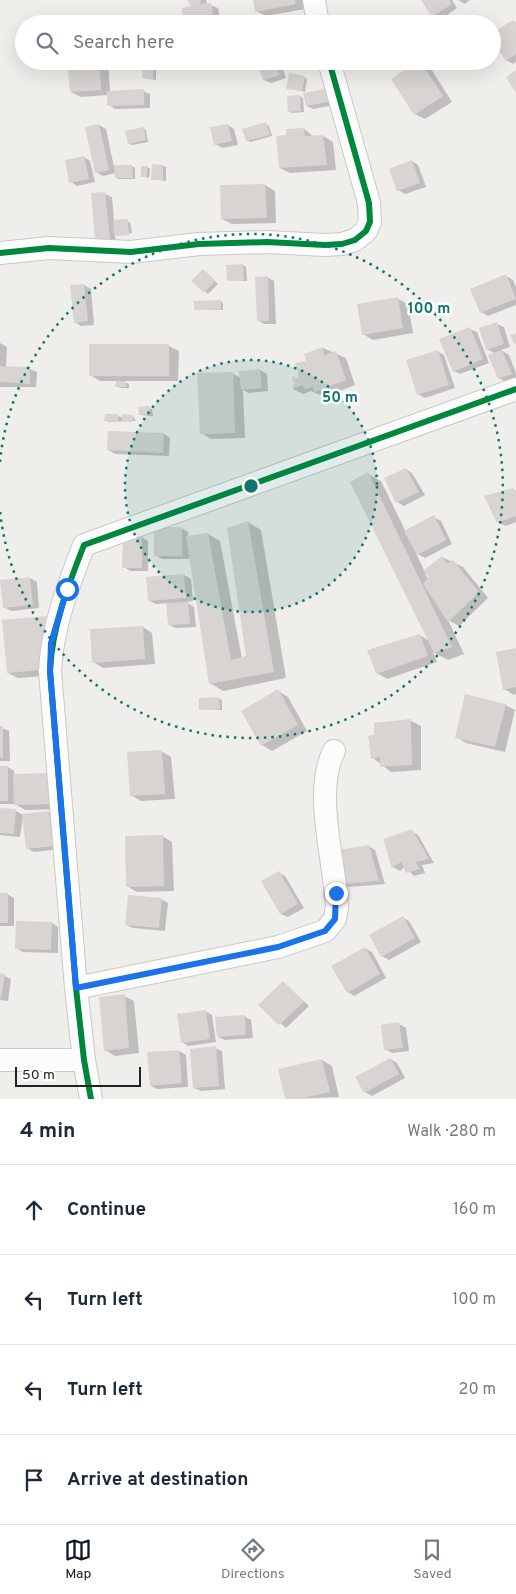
<!DOCTYPE html>
<meta charset="utf-8">
<style>
:root{--surface:#fff;--page:#f6f6f7;--text:#1f2937;--muted:#747a83;--line:#e0e1e3;--accent:#111827}
body{margin:0;font-family:Overpass,sans-serif;background:var(--page);color:var(--text)}
.scale{position:absolute;left:15px;bottom:12px;width:126px;box-sizing:border-box;padding-left:5px;border:2px solid #222;border-top:0;font-size:14px;line-height:18px;white-space:nowrap;color:#222;-webkit-text-stroke:4px #fff;paint-order:stroke}
.stop{position:absolute;width:15px;height:15px;margin:-11px;border:4px solid #1a73e8;border-radius:50%;background:#fff}
.stop.end{background:#1a73e8;border-color:#fff;box-shadow:0 1px 5px #0008}
.list{margin:0;padding:0;list-style:none}
h2{display:flex;justify-content:space-between;align-items:center;height:65px;margin:0;padding:0 20px;font-size:21px}
h2 small{font-size:16px;font-weight:400;color:var(--muted)}
.list li{display:grid;grid-template-columns:32px 1fr auto;gap:15px;align-items:center;box-sizing:border-box;height:90px;padding:0 20px;border-top:1px solid var(--line)}
.list b{display:block;font-size:19px;white-space:nowrap}
.list em{font-size:16px;font-style:normal;color:var(--muted)}
.icon{flex:none;width:28px;height:28px;fill:none;stroke:currentColor;stroke-width:2;stroke-linecap:round;stroke-linejoin:round}
.map{position:relative;flex:none;width:516px;height:1099px;overflow:hidden}
.search{position:absolute;background:var(--surface);box-shadow:0 5px 20px #0002;left:15px;right:15px;top:15px;height:55px;display:flex;align-items:center;gap:12px;box-sizing:border-box;padding:0 18px;border-radius:28px;color:var(--muted);font-size:19px}
.sheet{height:425px;background:var(--surface)}
nav{display:flex;justify-content:space-around;align-items:center;box-sizing:border-box;height:70px;border-top:1px solid var(--line);background:var(--surface);font-size:14px;color:var(--muted)}
nav a{display:grid;justify-items:center;gap:2px}
nav .on{color:var(--accent)}
.map>svg:first-child{display:block}
.shadow{fill:#0003}
.building{fill:#d7d4d2}
.lines{fill:none;stroke-linecap:round;stroke-linejoin:round}
.minor-casing{stroke:#c9c8c7;stroke-width:24}
.minor{stroke:#fdfcfc;stroke-width:22}
.cycleway-casing{stroke:#fff;stroke-width:9}
.cycleway{stroke:#00873e;stroke-width:6}
.route{stroke:#1a73e8;stroke-width:6}
.ring{fill:none;stroke:#0f766e;stroke-width:2.5;stroke-dasharray:2.5 5}
.centre{fill:#0f766e;stroke:#fff;stroke-width:2.5}
.ring-label{font-size:15px;text-anchor:middle;font-weight:bold;fill:#0f766e;stroke:#fff;stroke-width:5;stroke-linejoin:round;paint-order:stroke}
</style>
<div class="map">
<svg width="516" height="1099" viewBox="0 0 516 1099">
<rect width="100%" height="100%" fill="#f0eeeb"/>
<!-- shadow -->
<path class="shadow" d="M 189,0 L 206,0 L 207,4 L 218,8 L 221,24 L 184,24 L 193,7 Z
M 254,0 L 303,0 L 305,9 L 266,16 L 256,11 Z
M 422,0 L 452,0 L 457,8 L 440,20 L 433,16 Z
M 458,0 L 470,0 L 465,4 Z
M 513,21 L 516,23 L 516,62 L 513,64 L 506,60 Z
M 68,61 L 108,61 L 110,92 L 143,91 L 150,94 L 150,108 L 115,109 L 109,105 L 108,95 L 81,97 L 71,92 Z
M 257,61 L 280,61 L 286,78 L 271,83 L 264,80 Z
M 420,62 L 430,67 L 452,102 L 425,119 L 415,114 Z
M 153,68 L 156,69 L 156,80 L 143,78 Z
M 304,77 L 307,79 L 305,92 L 288,88 Z
M 305,94 L 340,104 L 313,109 L 307,106 Z
M 300,96 L 303,98 L 304,112 L 292,113 L 289,111 Z
M 266,124 L 269,126 L 272,136 L 250,142 L 247,140 Z
M 99,125 L 106,129 L 114,167 L 132,166 L 135,168 L 135,179 L 119,179 L 116,178 L 116,173 L 103,176 L 96,172 Z
M 228,125 L 234,129 L 238,145 L 222,148 L 215,144 Z
M 143,128 L 146,130 L 148,142 L 132,145 L 129,143 Z
M 304,129 L 314,137 L 323,136 L 333,142 L 336,170 L 290,173 L 280,168 L 288,136 Z
M 84,157 L 90,161 L 95,182 L 77,186 L 71,182 Z
M 412,161 L 418,165 L 426,187 L 405,194 L 398,190 Z
M 163,166 L 166,167 L 166,181 L 152,179 Z
M 147,167 L 150,169 L 149,178 L 142,176 Z
M 265,185 L 275,191 L 276,223 L 232,224 L 222,219 Z
M 105,194 L 112,197 L 114,221 L 130,222 L 132,233 L 115,235 L 116,244 L 158,248 L 158,260 L 121,260 L 103,244 Z
M 243,265 L 246,267 L 247,281 L 228,280 L 227,266 Z
M 206,272 L 218,284 L 208,294 L 193,281 Z
M 506,276 L 513,280 L 516,287 L 516,305 L 488,316 L 481,312 Z
M 267,277 L 274,281 L 276,324 L 264,324 L 258,320 Z
M 84,285 L 91,289 L 94,325 L 81,326 L 75,322 Z
M 398,299 L 408,304 L 413,333 L 373,340 L 363,334 Z
M 220,301 L 223,303 L 223,310 L 195,309 Z
M 497,324 L 504,327 L 510,347 L 501,350 L 509,355 L 516,373 L 516,378 L 506,382 L 499,378 L 496,354 L 487,349 Z
M 470,329 L 477,332 L 489,363 L 460,374 L 454,371 Z
M 0,343 L 7,347 L 6,367 L 30,369 L 37,372 L 36,387 L 0,387 Z
M 169,346 L 179,351 L 178,381 L 123,381 L 129,384 L 129,388 L 120,388 L 117,386 L 117,381 L 100,381 L 90,375 Z
M 323,348 L 346,358 L 355,385 L 325,397 L 311,391 L 303,394 L 293,389 L 307,362 Z
M 437,351 L 444,355 L 455,388 L 425,398 L 418,394 Z
M 260,370 L 267,374 L 268,391 L 249,393 L 243,390 L 245,438 L 211,439 L 201,433 L 233,374 L 241,378 L 240,372 Z
M 149,408 L 152,409 L 153,416 L 140,415 Z
M 106,415 L 118,416 L 123,418 L 133,416 L 136,421 L 108,422 L 106,420 Z
M 164,434 L 170,438 L 169,456 L 115,454 L 108,450 Z
M 406,469 L 412,473 L 425,495 L 404,506 L 397,502 Z
M 368,474 L 381,481 L 406,532 L 434,517 L 441,521 L 452,544 L 425,558 L 416,553 L 428,579 L 442,557 L 463,567 L 488,598 L 459,626 L 448,620 L 464,654 L 448,660 L 433,652 L 437,662 L 387,679 L 377,673 L 420,635 L 429,641 Z
M 513,489 L 516,491 L 516,522 L 505,526 L 498,522 Z
M 248,522 L 261,530 L 286,678 L 223,691 L 210,683 L 191,559 L 162,559 L 155,555 L 182,528 L 188,532 L 188,537 L 208,534 L 220,541 L 242,659 L 247,657 L 228,528 Z
M 142,537 L 148,541 L 148,571 L 130,571 L 124,567 Z
M 184,575 L 191,579 L 193,601 L 186,602 L 194,607 L 196,627 L 176,628 L 169,625 L 168,603 L 156,604 L 150,601 Z
M 30,578 L 37,582 L 39,608 L 11,611 L 4,607 L 2,581 Z
M 3,621 L 61,675 L 18,678 L 8,673 Z
M 143,627 L 152,633 L 155,664 L 103,668 L 93,662 Z
M 516,650 L 516,694 L 514,695 L 504,689 Z
M 278,691 L 288,697 L 307,731 L 272,751 L 262,745 Z
M 219,699 L 222,700 L 222,710 L 200,709 Z
M 505,705 L 515,710 L 505,752 L 466,743 L 456,737 Z
M 411,721 L 421,726 L 421,770 L 391,772 L 373,758 L 375,736 Z
M 0,727 L 9,731 L 10,761 L 0,761 Z
M 161,751 L 171,757 L 175,799 L 141,801 L 131,795 Z
M 0,767 L 8,767 L 14,771 L 14,776 L 65,809 L 25,810 L 15,804 L 0,804 Z
M 0,810 L 16,811 L 23,815 L 49,812 L 56,816 L 60,849 L 34,852 L 27,848 L 23,817 L 20,837 L 0,835 Z
M 411,831 L 418,835 L 434,863 L 422,865 L 425,873 L 414,876 L 405,867 L 400,871 L 393,867 Z
M 162,836 L 172,842 L 174,891 L 137,892 L 127,886 Z
M 369,846 L 375,850 L 385,884 L 349,887 L 342,883 Z
M 279,873 L 285,876 L 304,908 L 288,917 L 281,914 L 263,882 Z
M 0,894 L 7,894 L 14,898 L 14,926 L 0,926 Z
M 161,899 L 168,903 L 165,931 L 133,928 L 126,925 Z
M 403,918 L 409,921 L 421,942 L 389,960 L 382,956 Z
M 52,923 L 58,927 L 58,953 L 23,952 L 16,948 Z
M 365,948 L 372,952 L 386,978 L 354,996 L 348,992 Z
M 0,974 L 11,979 L 8,1001 L 0,1000 Z
M 283,982 L 309,1006 L 286,1028 L 260,1005 Z
M 124,996 L 134,1001 L 139,1053 L 115,1056 L 105,1050 Z
M 205,1011 L 212,1015 L 216,1042 L 188,1046 L 182,1042 Z
M 244,1016 L 251,1020 L 253,1038 L 225,1040 L 218,1037 Z
M 399,1024 L 406,1028 L 409,1051 L 392,1053 L 385,1049 Z
M 215,1048 L 222,1051 L 225,1089 L 201,1091 L 194,1088 Z
M 179,1051 L 186,1055 L 188,1087 L 157,1089 L 151,1086 Z
M 390,1059 L 397,1063 L 405,1078 L 372,1096 L 365,1092 L 357,1078 Z
M 322,1060 L 332,1066 L 339,1097 L 287,1099 Z"/>
<!-- building -->
<path class="building" d="M 187,0 L 201,0 L 200,4 L 211,3 L 215,24 L 183,24 L 182,8 L 191,6 Z
M 253,0 L 295,0 L 296,4 L 255,12 Z
M 421,0 L 449,0 L 452,4 L 432,17 Z
M 513,20 L 516,25 L 516,54 L 506,61 L 492,41 L 492,33 Z
M 67,61 L 99,61 L 101,90 L 70,92 Z
M 256,61 L 275,61 L 280,75 L 263,80 Z
M 418,61 L 420,61 L 443,96 L 414,115 L 391,79 Z
M 143,66 L 154,66 L 153,79 L 142,78 Z
M 516,70 L 516,93 L 506,77 Z
M 289,73 L 305,76 L 302,91 L 286,89 Z
M 331,88 L 334,101 L 306,106 L 303,93 Z
M 144,89 L 144,105 L 107,106 L 107,91 Z
M 300,95 L 301,111 L 288,112 L 287,96 Z
M 266,122 L 270,135 L 246,141 L 242,129 Z
M 99,124 L 109,170 L 95,173 L 85,127 Z
M 228,124 L 232,141 L 214,145 L 210,127 Z
M 144,127 L 146,140 L 128,144 L 125,131 Z
M 304,128 L 305,136 L 323,135 L 327,165 L 279,168 L 276,136 L 286,135 L 286,129 Z
M 84,156 L 89,179 L 69,183 L 65,160 Z
M 412,160 L 420,183 L 397,191 L 389,169 Z
M 152,164 L 163,165 L 163,180 L 151,180 Z
M 114,165 L 132,165 L 133,178 L 115,178 Z
M 141,166 L 147,166 L 147,177 L 141,177 Z
M 265,184 L 267,218 L 221,219 L 220,185 Z
M 105,192 L 110,239 L 95,241 L 91,193 Z
M 128,219 L 129,235 L 114,236 L 113,220 Z
M 243,264 L 244,280 L 227,281 L 226,265 Z
M 203,269 L 215,281 L 204,293 L 191,281 Z
M 506,274 L 516,299 L 480,313 L 470,289 Z
M 268,276 L 269,321 L 257,321 L 255,277 Z
M 84,284 L 88,321 L 74,323 L 70,285 Z
M 398,297 L 403,328 L 362,335 L 357,304 Z
M 221,300 L 221,309 L 194,310 L 194,301 Z
M 497,322 L 504,344 L 486,350 L 479,328 Z
M 470,327 L 483,359 L 453,372 L 439,339 Z
M 516,333 L 516,343 L 514,344 L 510,335 Z
M 89,344 L 169,344 L 169,376 L 89,376 Z
M 323,347 L 324,355 L 336,351 L 346,380 L 314,392 L 313,387 L 304,389 L 303,385 L 292,389 L 295,382 L 292,381 L 293,376 L 298,379 L 298,372 L 295,363 L 306,361 L 304,354 Z
M 438,350 L 449,385 L 417,395 L 406,360 Z
M 502,350 L 512,374 L 498,379 L 488,355 Z
M 0,366 L 30,367 L 30,384 L 0,382 Z
M 260,369 L 262,388 L 241,390 L 239,371 Z
M 233,372 L 235,433 L 200,434 L 197,373 Z
M 116,381 L 126,381 L 126,387 L 115,387 Z
M 150,406 L 150,414 L 139,415 L 138,407 Z
M 105,414 L 118,414 L 118,422 L 104,421 Z
M 122,414 L 133,415 L 133,422 L 122,422 Z
M 108,431 L 164,433 L 163,453 L 107,450 Z
M 406,468 L 419,492 L 396,503 L 384,478 Z
M 368,472 L 420,580 L 452,647 L 434,653 L 350,482 Z
M 513,488 L 516,493 L 516,516 L 497,523 L 484,496 Z
M 434,515 L 446,540 L 417,555 L 404,531 Z
M 248,521 L 274,672 L 209,684 L 186,536 L 208,533 L 231,660 L 246,656 L 227,528 Z
M 154,527 L 182,527 L 182,556 L 154,556 Z
M 123,536 L 142,536 L 142,568 L 122,568 Z
M 442,556 L 447,564 L 453,560 L 479,592 L 448,622 L 423,584 L 429,576 L 423,571 Z
M 184,574 L 186,598 L 148,601 L 146,577 Z
M 30,577 L 33,605 L 3,608 L 0,580 Z
M 188,602 L 190,624 L 168,625 L 166,603 Z
M 47,616 L 52,669 L 7,673 L 2,620 Z
M 143,626 L 145,659 L 92,663 L 90,629 Z
M 420,634 L 428,656 L 376,674 L 367,650 Z
M 516,648 L 516,687 L 503,690 L 496,652 Z
M 278,689 L 298,725 L 261,746 L 241,711 Z
M 465,694 L 506,704 L 495,747 L 455,738 Z
M 219,697 L 220,709 L 199,710 L 199,698 Z
M 411,719 L 412,765 L 380,767 L 380,757 L 371,759 L 368,736 L 374,735 L 374,723 Z
M 0,726 L 3,726 L 3,758 L 0,758 Z
M 162,750 L 165,794 L 130,796 L 127,752 Z
M 0,766 L 8,766 L 8,801 L 0,801 Z
M 54,773 L 55,804 L 14,805 L 13,774 Z
M 0,808 L 16,809 L 14,834 L 0,833 Z
M 49,811 L 53,846 L 26,849 L 22,814 Z
M 412,829 L 429,859 L 416,862 L 420,869 L 406,873 L 401,862 L 392,868 L 383,839 Z
M 163,835 L 164,886 L 126,887 L 125,836 Z
M 369,845 L 379,881 L 341,884 L 338,850 Z
M 279,871 L 298,904 L 280,914 L 261,881 Z
M 0,893 L 8,893 L 8,923 L 0,923 Z
M 128,895 L 162,898 L 159,928 L 125,925 Z
M 403,916 L 415,938 L 381,957 L 369,935 Z
M 16,921 L 52,922 L 51,950 L 15,949 Z
M 365,947 L 380,974 L 347,993 L 331,966 Z
M 0,973 L 5,974 L 1,999 L 0,998 Z
M 283,981 L 304,1002 L 279,1025 L 258,1005 Z
M 125,994 L 129,1048 L 104,1051 L 99,997 Z
M 206,1010 L 210,1039 L 181,1043 L 177,1014 Z
M 245,1015 L 246,1035 L 217,1037 L 215,1017 Z
M 399,1022 L 403,1048 L 384,1050 L 381,1025 Z
M 216,1046 L 219,1086 L 193,1088 L 190,1049 Z
M 179,1050 L 182,1083 L 150,1086 L 147,1052 Z
M 390,1058 L 399,1074 L 364,1093 L 355,1077 Z
M 322,1059 L 330,1092 L 300,1099 L 285,1099 L 278,1069 Z"/>
<g class="lines">
<!-- minor casing -->
<g class="minor-casing">
<path id="minor" d="M 314,0 L 318,24
M 0,253 L 49,248 L 131,252 L 199,244 L 267,242 L 325,245 L 342,244 L 355,240 L 366,231 L 370,222 L 369,203 L 329,61
M 76,988 L 278,947 L 325,931 L 335,919 L 337,907 C 335,861 313,793 334,751
M 0,1060 L 84,1060
M 91,1099 L 84,1060 L 76,988 L 50,671 C 52,627 68,586 84,545 L 516,389"/>
</g>
<!-- minor -->
<use href="#minor" class="minor"/>
<!-- cycleway casing -->
<g class="cycleway-casing">
<path id="cycleway" d="M 0,253 L 49,248 L 131,252 L 199,244 L 267,242 L 325,245 L 342,244 L 355,240 L 366,231 L 370,222 L 369,203 L 329,61
M 91,1099 L 84,1060 L 76,988 L 50,671 C 52,627 68,586 84,545 L 516,389"/>
</g>
<!-- cycleway -->
<use href="#cycleway" class="cycleway"/>
</g>
<g class="lines">
<!-- route -->
<path class="route" d="M 67,589 L 51,643 L 50,671 L 76,988 L 278,947 L 325,931 L 335,919 L 336,893"/>
</g>
<!-- distance rings -->
<circle cx="251" cy="486" r="126" fill="#0f766e" fill-opacity=".12"/>
<g class="ring">
<circle cx="251" cy="486" r="126"/>
<path d="M0 462A252 252 0 1 1 0 510"/>
</g>
<circle cx="251" cy="486" r="8" class="centre"/>
<g class="ring-label">
<text x="429" y="313">100 m</text>
<text x="340" y="402">50 m</text>
</g>
</svg>
<div class="scale">50 m</div>
<div class="stop" style="left:67px;top:589px"></div>
<div class="stop end" style="left:336px;top:893px"></div>
<div class="search"><svg class="icon" aria-label="search" viewBox="0 0 24 24"><circle cx="10" cy="10" r="6"/><path d="M15 15l6 6"/></svg>Search here</div>
</div>
<section class="sheet">
<h2>4 min<small>Walk · 280 m</small></h2>
<ul class="list">
<li><svg class="icon" aria-label="ahead" viewBox="0 0 24 24"><path d="M12 20V5M6 11l6-6 6 6"/></svg><div><b>Continue</b></div><em>160 m</em></li>
<li><svg class="icon" aria-label="left" viewBox="0 0 24 24"><path d="M17 20v-9H6M10 6l-5 5 5 5"/></svg><div><b>Turn left</b></div><em>100 m</em></li>
<li><svg class="icon" aria-label="left" viewBox="0 0 24 24"><path d="M17 20v-9H6M10 6l-5 5 5 5"/></svg><div><b>Turn left</b></div><em>20 m</em></li>
<li><svg class="icon" aria-label="arrive" viewBox="0 0 24 24"><path d="M6 21V4h12l-3 4 3 4H6"/></svg><div><b>Arrive at destination</b></div></li>
</ul>
</section>
<nav>
<a class="on"><svg class="icon" aria-label="map" viewBox="0 0 24 24"><path d="M3 6l6-2 6 2 6-2v14l-6 2-6-2-6 2zM9 4v14M15 6v14"/></svg>Map</a>
<a><svg class="icon" aria-label="directions" viewBox="0 0 24 24"><path d="M12 3l9 9-9 9-9-9zM9 14v-3h6M13 9l2 2-2 2"/></svg>Directions</a>
<a><svg class="icon" aria-label="saved" viewBox="0 0 24 24"><path d="M7 4h10v16l-5-4-5 4z"/></svg>Saved</a>
</nav>
